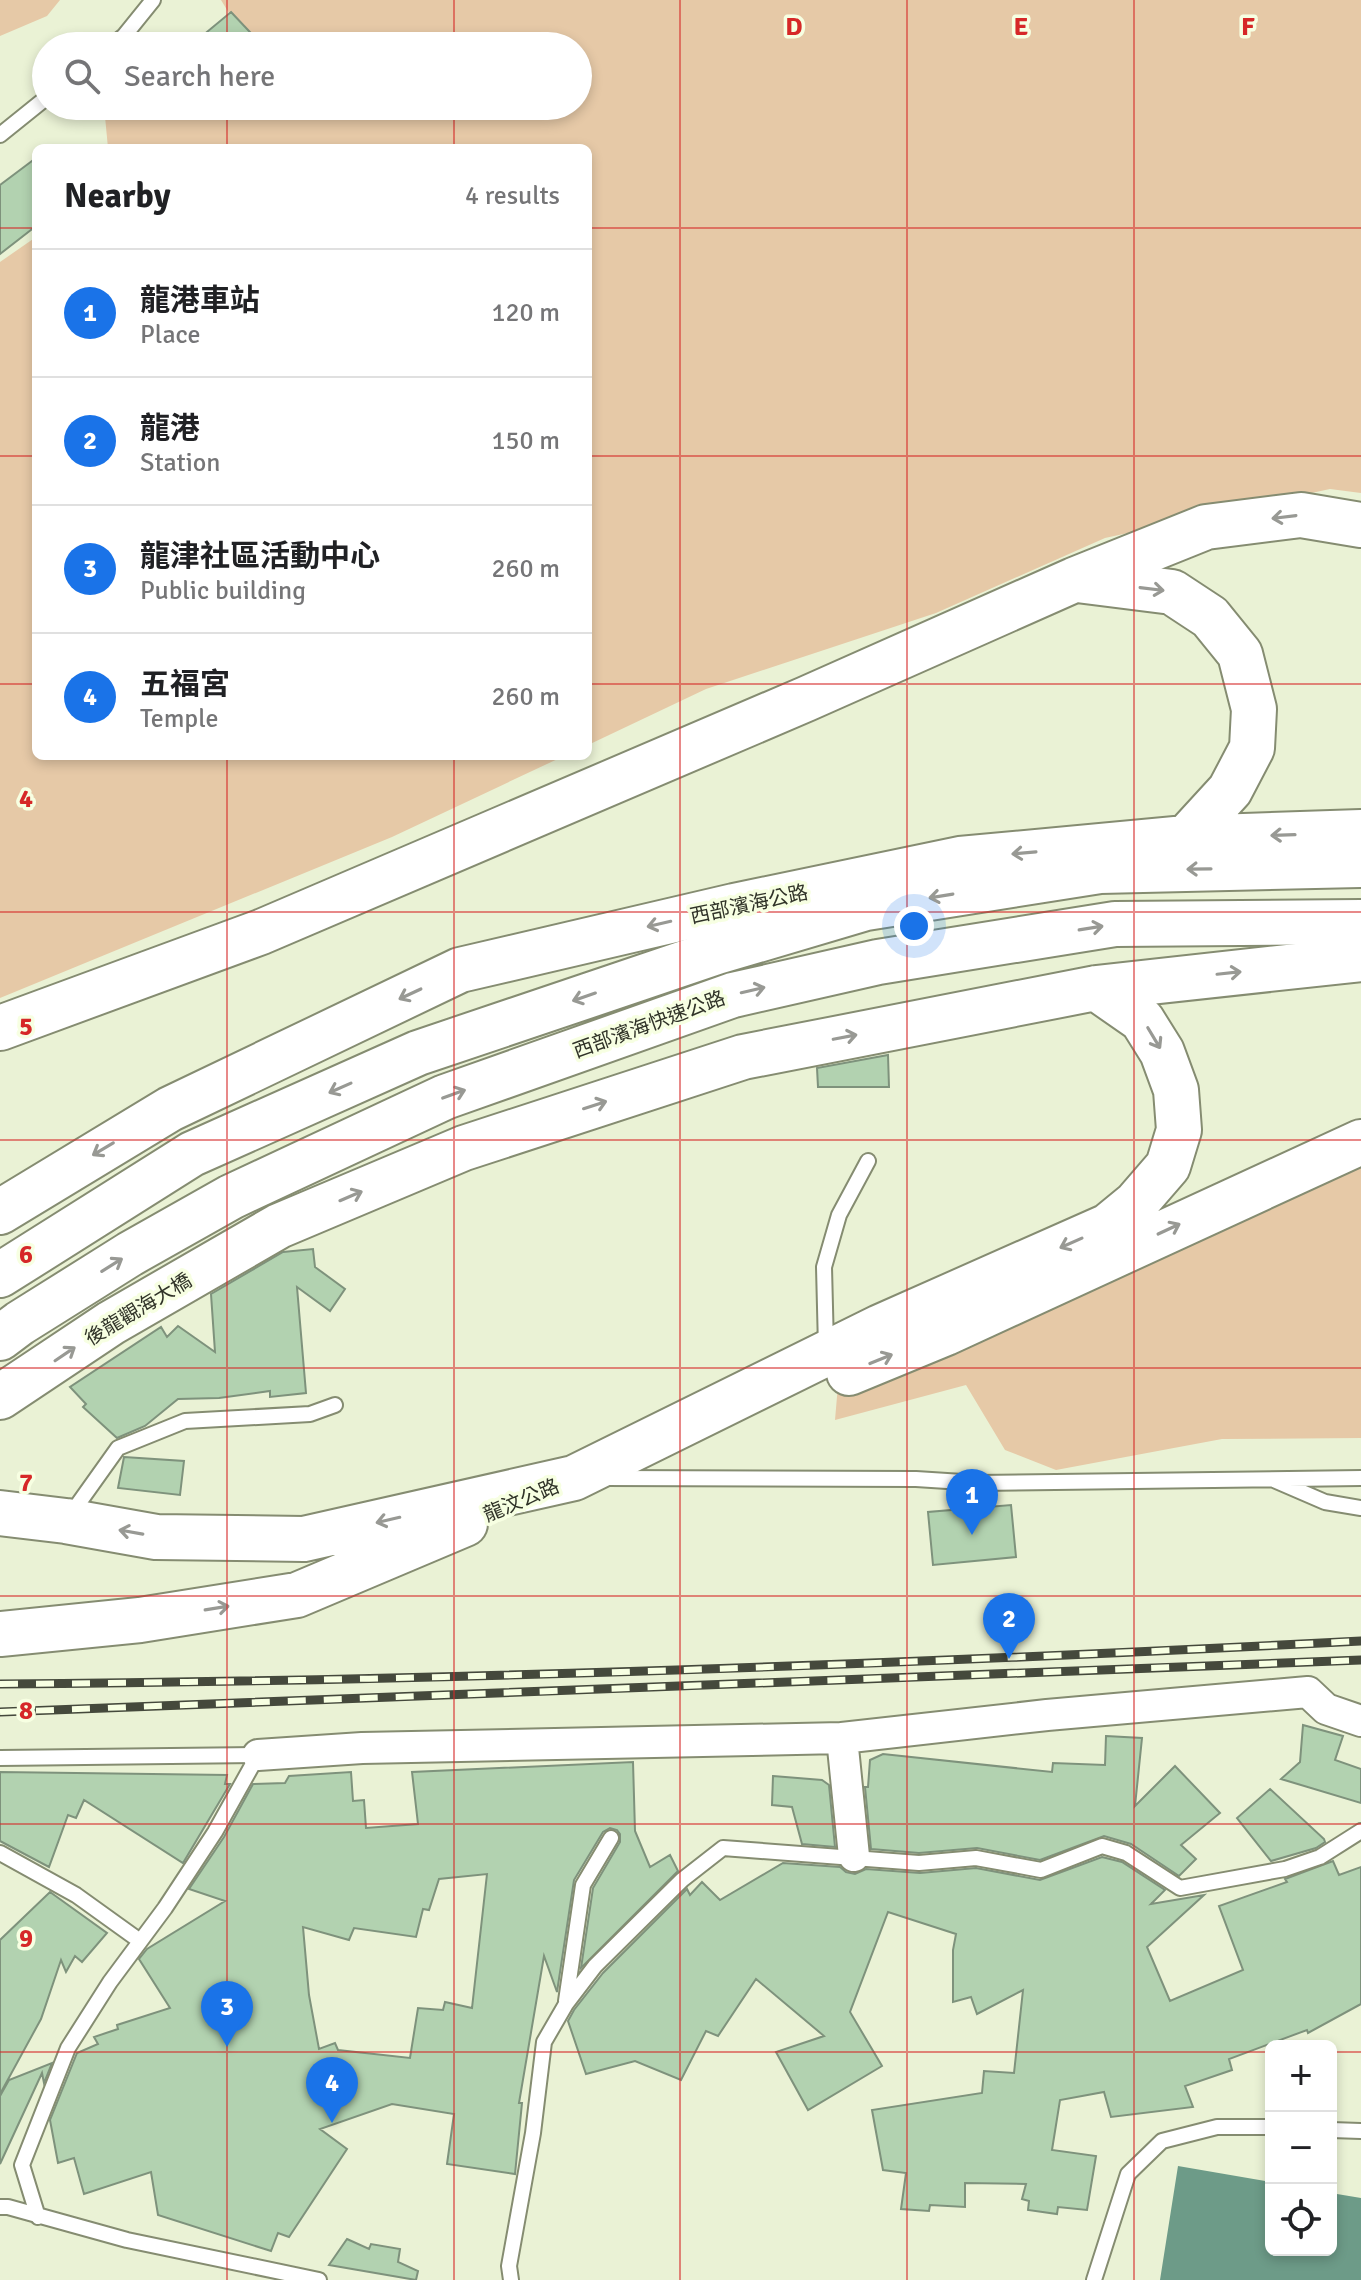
<!DOCTYPE html>
<meta charset="utf-8">
<style>
:root{--surface:#fff;--page:#f2f2f2;--text:#202124;--muted:#757577;--line:#e0e0e0;--accent:#1a73e8}
body{margin:0;font-family:Signika,"Noto Sans TC",sans-serif;background:var(--page);color:var(--text)}
.controls{position:absolute;right:24px;bottom:24px;display:grid;overflow:hidden;border-radius:12px;box-shadow:0 4px 12px #0003}
.controls button{width:72px;height:72px;display:grid;place-items:center;padding:0;border:0;border-bottom:2px solid var(--line);background:var(--surface);color:var(--text);font:40px sans-serif}
.you{position:absolute;left:914px;top:926px;width:28px;height:28px;margin:-20px;border:6px solid #fff;border-radius:50%;background:#1a73e8;box-shadow:0 0 0 12px #1a73e833}
.badge{display:grid;place-items:center;width:52px;height:52px;border-radius:50%;background:var(--accent);color:#fff;font-size:26px;font-weight:700}
.pin{position:absolute;translate:-50% -66px;filter:drop-shadow(0 2px 4px #0008)}
.pin::after{content:'';position:absolute;top:42px;width:28px;height:24px;background:inherit;clip-path:polygon(0 0,100% 0,50% 100%)}
.list{margin:0;padding:0;list-style:none}
h2{display:flex;justify-content:space-between;align-items:center;height:104px;margin:0;padding:0 32px;font-size:34px}
h2 small{font-size:26px;font-weight:400;color:var(--muted)}
.list li{display:grid;grid-template-columns:52px 1fr auto;gap:24px;align-items:center;box-sizing:border-box;height:128px;padding:0 32px;border-top:2px solid var(--line)}
.list b{display:block;font-size:30px;white-space:nowrap}
.list p{margin:0;font-size:26px;white-space:nowrap;color:var(--muted)}
.list em{font-size:26px;font-style:normal;color:var(--muted)}
.icon{flex:none;width:44px;height:44px;fill:none;stroke:currentColor;stroke-width:2;stroke-linecap:round;stroke-linejoin:round}
.map{position:relative;flex:none;width:1361px;height:2280px;overflow:hidden}
.search{position:absolute;background:var(--surface);box-shadow:0 4px 12px #0003;left:32px;top:32px;width:560px;height:88px;display:flex;align-items:center;gap:20px;box-sizing:border-box;padding:0 28px;border-radius:44px;color:var(--muted);font-size:30px}
.panel{position:absolute;background:var(--surface);box-shadow:0 4px 12px #0003;left:32px;top:144px;width:560px;height:616px;border-radius:12px}
.map>svg:first-child{display:block}
.green{fill:#e6c9a7}
.water{fill:#6d9b88}
.building{fill:#b2d2b0;stroke:#7e927c;stroke-width:2;fill-rule:evenodd}
.lines{fill:none;stroke-linecap:round;stroke-linejoin:round}
.service-casing{stroke:#858c71;stroke-width:18}
.minor-casing{stroke:#858c71;stroke-width:34}
.primary-casing{stroke:#858c71;stroke-width:48}
.trunk-casing{stroke:#858c71;stroke-width:48}
.service{stroke:#fff;stroke-width:14}
.minor{stroke:#fff;stroke-width:30}
.primary{stroke:#fff;stroke-width:44}
.trunk{stroke:#fff;stroke-width:44}
.rail-casing{stroke:#45493c;stroke-width:9}
.rail{stroke:#f7ffe2;stroke-width:6;stroke-dasharray:18;stroke-linecap:butt}
.oneway{stroke:#989994}
.grid{fill:none;stroke:#d62828;stroke-width:2;stroke-opacity:0.55}
.labels{text-anchor:middle;stroke-width:7;stroke-linejoin:round;paint-order:stroke}
.street-label{font-size:20px;fill:#303328;stroke:#f7ffe2}
.grid-label{font-size:26px;text-anchor:middle;font-weight:bold;fill:#d62828;stroke:#f7ffe2;stroke-width:7;stroke-linejoin:round;paint-order:stroke}
</style>
<div class="map">
<svg width="1361" height="2280" viewBox="0 0 1361 2280">
<rect width="100%" height="100%" fill="#eaf2d5"/>
<!-- green -->
<path class="green" d="M 0,0 L 60,0 L 47,16 L 0,36 Z
M 221,0 L 1361,0 L 1361,493 L 1330,489 L 1105,538 L 936,613 L 706,689 L 588,745 L 588,148 L 108,148 L 104,106 L 578,106 L 578,46 L 249,46 Z
M 36,237 L 36,756 L 564,756 L 392,837 L 0,998 L 0,262 Z
M 1361,1160 L 1361,1438 L 1222,1439 L 1056,1470 L 1005,1450 L 966,1385 L 835,1420 L 838,1385 Z"/>
<!-- water -->
<path class="water" d="M 1178,2166 L 1271,2182 L 1271,2250 L 1331,2250 L 1331,2193 L 1361,2198 L 1361,2280 L 1160,2280 Z"/>
<!-- building -->
<path class="building" d="M 231,12 L 263,46 L 190,46 Z
M 36,158 L 36,226 L 0,254 L 0,185 Z
M 888,1055 L 889,1087 L 818,1087 L 817,1068 Z
M 313,1249 L 315,1267 L 345,1289 L 330,1311 L 297,1287 L 306,1393 L 270,1397 L 270,1391 L 219,1398 L 178,1399 L 145,1426 L 117,1438 L 83,1407 L 86,1404 L 70,1387 L 161,1327 L 167,1337 L 178,1326 L 215,1352 L 211,1294 L 283,1252 Z
M 124,1457 L 184,1461 L 180,1495 L 118,1488 Z
M 1011,1505 L 1016,1557 L 933,1565 L 928,1512 Z
M 1303,1725 L 1343,1736 L 1335,1760 L 1361,1769 L 1361,1803 L 1281,1779 L 1300,1762 Z
M 1106,1736 L 1142,1738 L 1135,1806 L 1175,1766 L 1220,1813 L 1181,1845 L 1196,1859 L 1179,1876 L 1131,1844 L 1104,1836 L 1040,1860 L 977,1848 L 919,1853 L 871,1849 L 865,1787 L 868,1787 L 870,1760 L 883,1754 L 1052,1772 L 1053,1763 L 1105,1765 Z
M 633,1762 L 635,1831 L 650,1867 L 670,1855 L 678,1871 L 581,1968 L 593,1888 L 620,1842 L 620,1834 L 617,1830 L 610,1828 L 603,1832 L 574,1880 L 557,1992 L 544,1956 L 519,2103 L 522,2103 L 515,2174 L 447,2164 L 454,2114 L 392,2104 L 320,2129 L 347,2149 L 289,2237 L 278,2233 L 271,2251 L 158,2215 L 151,2172 L 84,2194 L 74,2158 L 58,2163 L 50,2120 L 77,2053 L 98,2044 L 94,2037 L 118,2029 L 117,2025 L 170,2008 L 139,1959 L 147,1949 L 225,1901 L 189,1889 L 224,1837 L 253,1784 L 285,1783 L 289,1776 L 351,1772 L 353,1801 L 364,1800 L 366,1828 L 418,1824 L 412,1772 ZM 487,1874 L 472,2008 L 445,2002 L 443,2010 L 418,2008 L 410,2058 L 338,2050 L 335,2043 L 319,2049 L 309,1995 L 303,1927 L 349,1940 L 354,1928 L 416,1937 L 423,1909 L 429,1910 L 439,1879 Z
M 0,1772 L 227,1775 L 225,1784 L 230,1784 L 183,1863 L 84,1800 L 76,1818 L 68,1815 L 49,1867 L 0,1841 Z
M 773,1776 L 822,1780 L 829,1785 L 835,1847 L 802,1844 L 792,1807 L 772,1805 Z
M 1270,1789 L 1324,1839 L 1325,1842 L 1316,1848 L 1271,1861 L 1237,1818 Z
M 1102,1857 L 1122,1862 L 1165,1890 L 1151,1904 L 1204,1895 L 1147,1947 L 1170,2001 L 1243,1970 L 1219,1906 L 1287,1882 L 1285,1879 L 1333,1861 L 1339,1875 L 1361,1867 L 1361,2004 L 1308,2033 L 1307,2030 L 1229,2059 L 1232,2070 L 1185,2086 L 1193,2107 L 1111,2117 L 1104,2092 L 1060,2100 L 1052,2150 L 1096,2156 L 1087,2210 L 1058,2207 L 1057,2214 L 1028,2210 L 1029,2201 L 1022,2199 L 1026,2184 L 965,2183 L 965,2207 L 930,2205 L 929,2211 L 901,2209 L 906,2173 L 883,2170 L 872,2110 L 982,2093 L 984,2071 L 1014,2073 L 1023,1990 L 977,2014 L 971,1997 L 953,2002 L 953,1950 L 956,1934 L 888,1912 L 850,2012 L 882,2066 L 808,2110 L 776,2052 L 824,2036 L 756,1979 L 718,2036 L 706,2031 L 681,2080 L 635,2061 L 586,2074 L 568,2021 L 574,2010 L 603,1973 L 687,1889 L 690,1895 L 702,1882 L 720,1900 L 783,1863 L 840,1867 L 846,1872 L 855,1874 L 866,1869 L 920,1873 L 976,1868 L 1040,1880 Z
M 50,1892 L 107,1933 L 82,1962 L 75,1956 L 66,1972 L 61,1960 L 41,2019 L 0,2094 L 0,1940 Z
M 52,2063 L 44,2083 L 42,2073 L 0,2164 L 0,2096 L 9,2080 Z
M 347,2239 L 369,2249 L 371,2244 L 400,2249 L 398,2262 L 418,2271 L 416,2280 L 329,2265 Z"/>
<g class="lines">
<!-- service casing -->
<g class="service-casing">
<path id="service" d="M 111,46 L 124,36 L 153,0
M 0,135 L 46,98
M 826,1347 L 824,1267 L 839,1215 L 868,1161
M 606,1478 L 916,1479 L 978,1483 L 1361,1478
M 1274,1480 L 1325,1502 L 1361,1508
M 71,1514 L 118,1448 L 185,1421 L 310,1414 L 335,1405
M 0,1758 L 258,1755 L 215,1832 L 165,1908 L 110,1982 L 68,2048 L 22,2165 L 38,2217
M 0,1853 L 76,1895 L 140,1941
M 566,2001 L 583,1885 L 611,1838
M 1331,2130 L 1361,2131
M 0,2207 L 8,2207 L 127,2240 L 319,2280
M 511,2280 L 509,2266 L 533,2133 L 544,2042 L 566,2004 L 595,1966 L 682,1880 L 723,1848 L 919,1863 L 976,1858 L 1041,1870 L 1102,1846 L 1126,1853 L 1180,1888 L 1285,1869 L 1320,1857 L 1361,1831
M 1094,2280 L 1128,2174 L 1162,2141 L 1217,2127 L 1271,2127"/>
</g>
<!-- minor casing -->
<g class="minor-casing">
<path id="minor" d="M 842,1738 L 1047,1715 L 1308,1692 L 1326,1709 L 1361,1721
M 258,1755 L 362,1748 L 842,1738 L 854,1856"/>
</g>
<!-- primary casing -->
<g class="primary-casing">
<path id="primary" d="M 1077,580 L 1172,592 L 1210,617 L 1240,654 L 1254,709 L 1252,748 L 1230,790 L 1186,838
M 0,1028 L 261,932 L 806,699 L 1074,580 L 1206,527 L 1301,515 L 1361,525
M 0,1212 L 170,1109 L 460,970 L 734,906 L 960,859 L 1186,838 L 1361,832
M 849,1373 L 946,1333 L 1361,1142
M 0,1397 L 111,1323 L 279,1226 L 464,1148 L 743,1057 L 1096,988 L 1361,959
M 0,1513 L 66,1521 L 156,1537 L 304,1539 L 574,1478 L 880,1327 L 1108,1226 L 1136,1203 L 1168,1166 L 1179,1130 L 1176,1090 L 1162,1052 L 1142,1020 L 1096,988
M 0,1634 L 140,1620 L 297,1595 L 465,1524"/>
</g>
<!-- trunk casing -->
<g class="trunk-casing">
<path id="trunk" d="M 0,1275 L 192,1154 L 418,1053 L 717,952 L 866,908 L 1100,871 L 1361,865
M 0,1338 L 20,1323 L 130,1254 L 231,1197 L 445,1097 L 733,995 L 878,962 L 1115,924 L 1361,922"/>
</g>
<!-- service -->
<use href="#service" class="service"/>
<!-- minor -->
<use href="#minor" class="minor"/>
<!-- primary -->
<use href="#primary" class="primary"/>
<!-- trunk -->
<use href="#trunk" class="trunk"/>
<!-- rail casing -->
<g class="rail-casing">
<path id="rail" d="M 0,1684 C 454,1681 908,1664 1361,1641
M 0,1712 L 1361,1660"/>
</g>
<!-- rail -->
<use href="#rail" class="rail"/>
</g>
<!-- one-way arrows -->
<defs><path id="oneway-shaft" d="M-6 0H5M1.5-3L5.5 0L1.5 3" fill="none" stroke-width="1.6" stroke-linecap="round" stroke-linejoin="round" transform="scale(2)"/></defs>
<g class="oneway">
<use href="#oneway-shaft" transform="translate(1284 517) rotate(173)"/>
<use href="#oneway-shaft" transform="translate(1152 589) rotate(7)"/>
<use href="#oneway-shaft" transform="translate(1283 835) rotate(178)"/>
<use href="#oneway-shaft" transform="translate(1024 853) rotate(175)"/>
<use href="#oneway-shaft" transform="translate(1199 869) rotate(179)"/>
<use href="#oneway-shaft" transform="translate(941 896) rotate(171)"/>
<use href="#oneway-shaft" transform="translate(659 924) rotate(167)"/>
<use href="#oneway-shaft" transform="translate(1091 928) rotate(-9)"/>
<use href="#oneway-shaft" transform="translate(1229 973) rotate(-6)"/>
<use href="#oneway-shaft" transform="translate(753 990) rotate(-13)"/>
<use href="#oneway-shaft" transform="translate(410 994) rotate(155)"/>
<use href="#oneway-shaft" transform="translate(584 997) rotate(161)"/>
<use href="#oneway-shaft" transform="translate(845 1037) rotate(-11)"/>
<use href="#oneway-shaft" transform="translate(1154 1038) rotate(59)"/>
<use href="#oneway-shaft" transform="translate(340 1088) rotate(156)"/>
<use href="#oneway-shaft" transform="translate(454 1094) rotate(-20)"/>
<use href="#oneway-shaft" transform="translate(595 1105) rotate(-18)"/>
<use href="#oneway-shaft" transform="translate(103 1149) rotate(149)"/>
<use href="#oneway-shaft" transform="translate(351 1196) rotate(-23)"/>
<use href="#oneway-shaft" transform="translate(1169 1229) rotate(-25)"/>
<use href="#oneway-shaft" transform="translate(1071 1243) rotate(156)"/>
<use href="#oneway-shaft" transform="translate(112 1265) rotate(-32)"/>
<use href="#oneway-shaft" transform="translate(65 1354) rotate(-34)"/>
<use href="#oneway-shaft" transform="translate(881 1359) rotate(-22)"/>
<use href="#oneway-shaft" transform="translate(388 1520) rotate(167)"/>
<use href="#oneway-shaft" transform="translate(131 1532) rotate(-170)"/>
<use href="#oneway-shaft" transform="translate(217 1608) rotate(-9)"/>
</g>
<!-- grid -->
<path class="grid" d="M 227,0 L 227,46M 454,0 L 454,46M 680,0 L 680,2280M 907,0 L 907,2280M 1134,0 L 1134,2280M 227,106 L 227,148M 454,106 L 454,148M 0,228 L 36,228M 588,228 L 1361,228M 0,456 L 36,456M 588,456 L 1361,456M 0,684 L 36,684M 588,684 L 1361,684M 227,756 L 227,2280M 454,756 L 454,2280M 0,912 L 1361,912M 0,1140 L 1361,1140M 0,1368 L 1361,1368M 0,1596 L 1361,1596M 0,1824 L 1361,1824M 0,2052 L 1271,2052M 1331,2052 L 1361,2052"/>
<g class="labels">
<!-- street labels -->
<g class="street-label">
<text transform="translate(749 904) rotate(-12)" y="7">西部濱海公路</text>
<text transform="translate(649 1024) rotate(-20)" y="7">西部濱海快速公路</text>
<text transform="translate(138 1309) rotate(-31)" y="7">後龍觀海大橋</text>
<text transform="translate(521 1500) rotate(-23)" y="7">龍汶公路</text>
</g>
</g>
<g class="grid-label">
<text x="794" y="35">D</text>
<text x="1021" y="35">E</text>
<text x="1248" y="35">F</text>
<text x="26" y="807">4</text>
<text x="26" y="1035">5</text>
<text x="26" y="1263">6</text>
<text x="26" y="1491">7</text>
<text x="26" y="1719">8</text>
<text x="26" y="1947">9</text>
</g>
</svg>
<div class="controls">
<button>+</button>
<button>−</button>
<button><svg class="icon" aria-label="locate" viewBox="0 0 24 24"><circle cx="12" cy="12" r="6"/><path d="M12 2v4M12 18v4M2 12h4M18 12h4"/></svg></button>
</div>
<div class="you"></div>
<div class="pin badge" style="left:972px;top:1535px">1</div>
<div class="pin badge" style="left:1009px;top:1659px">2</div>
<div class="pin badge" style="left:227px;top:2047px">3</div>
<div class="pin badge" style="left:332px;top:2123px">4</div>
<div class="search"><svg class="icon" aria-label="search" viewBox="0 0 24 24"><circle cx="10" cy="10" r="6"/><path d="M15 15l6 6"/></svg>Search here</div>
<section class="panel">
<h2>Nearby<small>4 results</small></h2>
<ul class="list">
<li><span class="badge">1</span><div><b>龍港車站</b><p>Place</p></div><em>120 m</em></li>
<li><span class="badge">2</span><div><b>龍港</b><p>Station</p></div><em>150 m</em></li>
<li><span class="badge">3</span><div><b>龍津社區活動中心</b><p>Public building</p></div><em>260 m</em></li>
<li><span class="badge">4</span><div><b>五福宮</b><p>Temple</p></div><em>260 m</em></li>
</ul>
</section>
</div>
